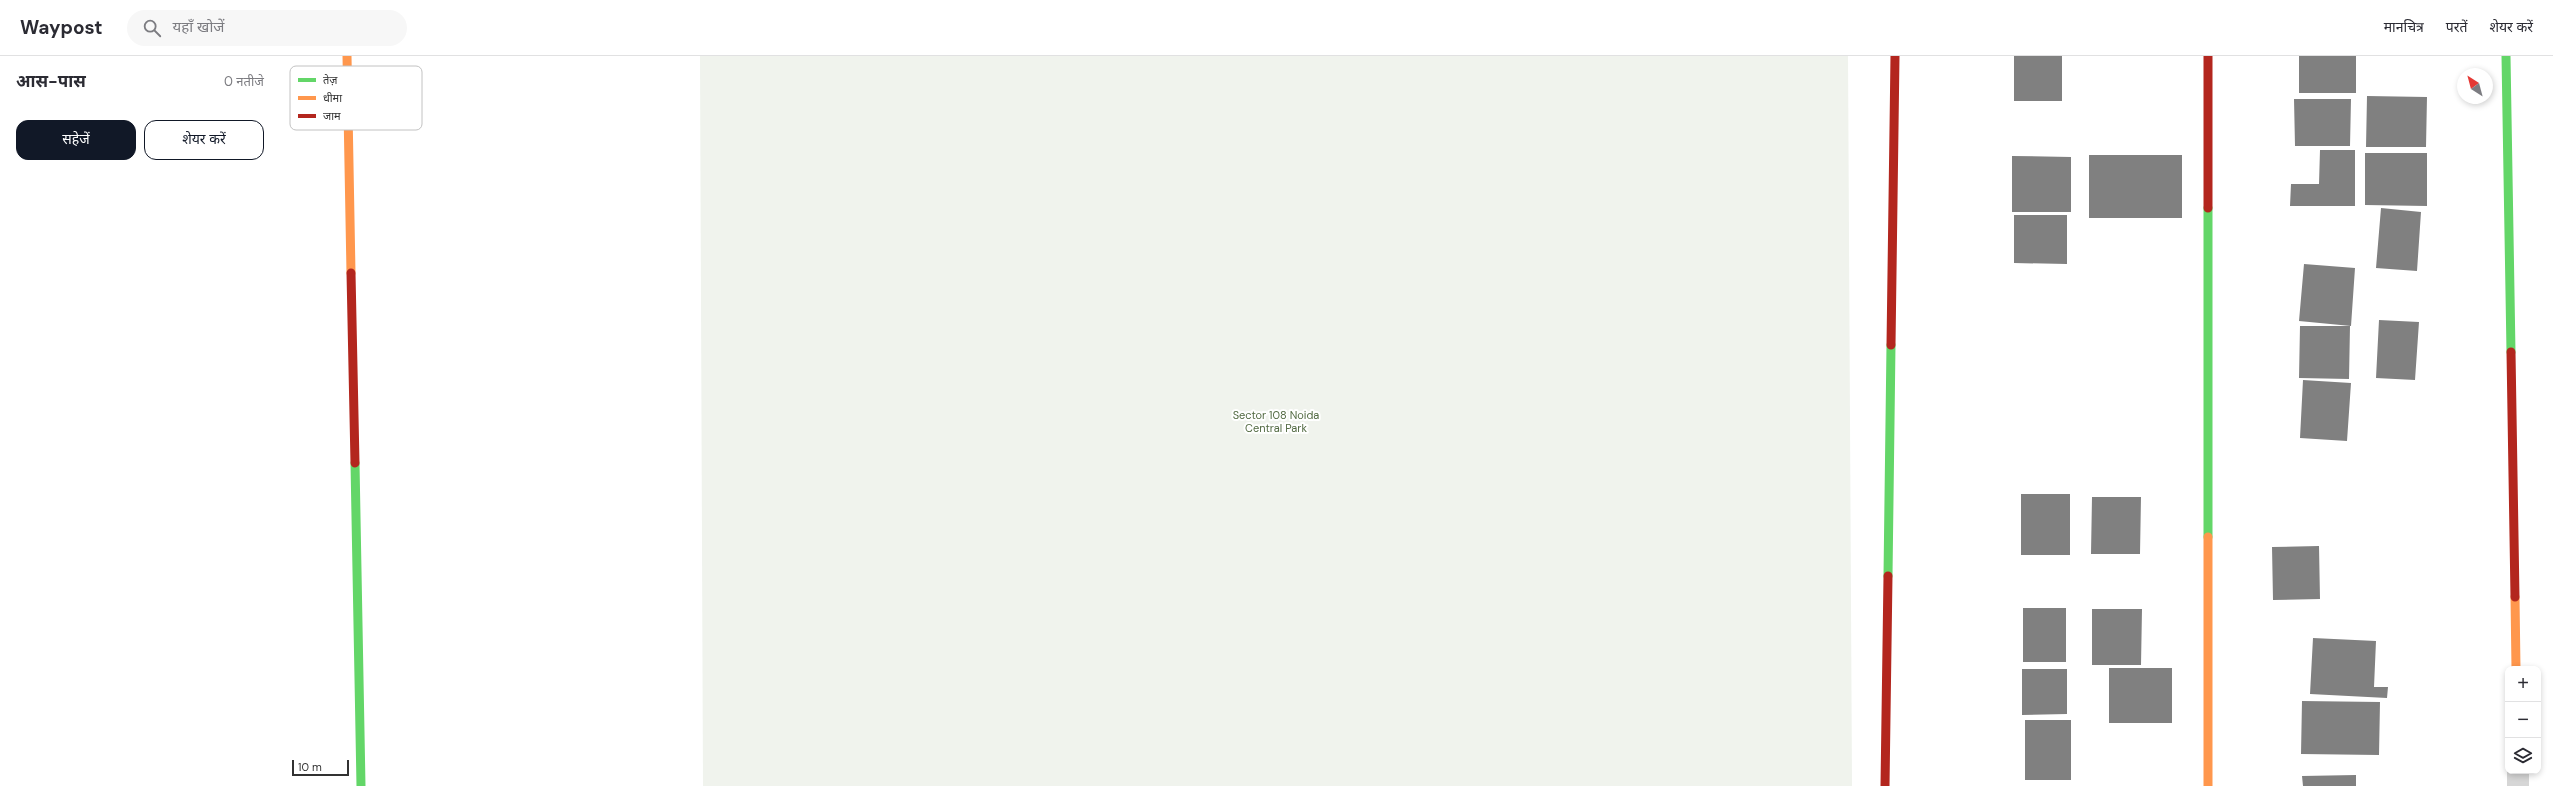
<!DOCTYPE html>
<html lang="hi">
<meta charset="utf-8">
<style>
:root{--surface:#fff;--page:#f7f7f7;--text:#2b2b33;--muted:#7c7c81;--line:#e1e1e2;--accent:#111827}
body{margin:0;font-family:"DM Sans","Noto Sans Devanagari",sans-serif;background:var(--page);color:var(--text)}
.controls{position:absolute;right:12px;bottom:12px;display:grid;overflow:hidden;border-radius:8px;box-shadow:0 2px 6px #0003}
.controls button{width:36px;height:36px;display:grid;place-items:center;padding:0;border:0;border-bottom:1px solid var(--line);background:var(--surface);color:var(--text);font:20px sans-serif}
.compass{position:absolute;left:2177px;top:12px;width:36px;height:36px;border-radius:50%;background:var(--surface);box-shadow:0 2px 6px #0003;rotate:324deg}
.scale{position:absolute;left:12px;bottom:10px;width:57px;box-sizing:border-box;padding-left:4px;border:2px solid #323232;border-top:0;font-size:11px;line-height:14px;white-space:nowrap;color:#323232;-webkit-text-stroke:3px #fff;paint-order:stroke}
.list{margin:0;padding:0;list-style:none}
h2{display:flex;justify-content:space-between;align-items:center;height:52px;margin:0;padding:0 16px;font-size:17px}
h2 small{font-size:13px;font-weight:400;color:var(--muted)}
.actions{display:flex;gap:8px;padding:12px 16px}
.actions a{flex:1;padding:9px 0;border:1px solid var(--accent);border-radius:12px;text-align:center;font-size:14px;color:var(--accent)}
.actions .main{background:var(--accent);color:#fff}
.icon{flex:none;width:22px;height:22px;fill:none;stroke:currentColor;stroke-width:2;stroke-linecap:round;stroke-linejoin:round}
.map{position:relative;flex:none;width:2273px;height:730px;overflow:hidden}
header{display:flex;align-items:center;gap:24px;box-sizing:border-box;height:56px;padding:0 20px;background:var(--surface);border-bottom:1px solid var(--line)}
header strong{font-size:19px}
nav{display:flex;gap:22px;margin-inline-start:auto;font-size:14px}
.search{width:280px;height:36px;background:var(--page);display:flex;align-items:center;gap:10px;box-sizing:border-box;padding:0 14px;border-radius:22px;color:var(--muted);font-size:15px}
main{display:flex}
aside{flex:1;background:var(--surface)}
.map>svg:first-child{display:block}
.green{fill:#f0f3ed}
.building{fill:#808080}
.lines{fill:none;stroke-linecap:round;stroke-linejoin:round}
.street{stroke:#d6d6d6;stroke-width:22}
.fast{stroke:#63d668;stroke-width:9}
.slow{stroke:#ff974d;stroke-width:9}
.jam{stroke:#b3261e;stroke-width:9}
.labels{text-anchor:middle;stroke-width:4;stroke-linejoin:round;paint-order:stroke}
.park-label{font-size:11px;fill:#526a42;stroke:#fff}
.key{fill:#fff;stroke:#c2c2c2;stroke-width:1}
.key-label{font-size:11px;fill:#323232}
</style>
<header>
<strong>Waypost</strong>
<div class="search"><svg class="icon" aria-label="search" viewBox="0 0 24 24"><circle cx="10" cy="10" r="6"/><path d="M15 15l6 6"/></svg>यहाँ खोजें</div>
<nav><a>मानचित्र</a><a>परतें</a><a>शेयर करें</a></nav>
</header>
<main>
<aside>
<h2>आस-पास<small>0 नतीजे</small></h2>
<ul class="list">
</ul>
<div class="actions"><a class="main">सहेजें</a><a>शेयर करें</a></div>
</aside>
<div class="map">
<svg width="2273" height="730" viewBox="0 0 2273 730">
<rect width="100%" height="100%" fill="#fff"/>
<!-- green -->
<path class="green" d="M 420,0 L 1568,0 L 1572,730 L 423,730 Z"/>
<!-- building -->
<path class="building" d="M 1734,0 L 1782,0 L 1782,45 L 1734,45 Z
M 2019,0 L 2076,0 L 2076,37 L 2019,37 Z
M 2087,40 L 2147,41 L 2146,91 L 2086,91 Z
M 2014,43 L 2071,43 L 2070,90 L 2015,90 Z
M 2040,94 L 2075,94 L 2075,150 L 2010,150 L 2011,128 L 2039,128 Z
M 2085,97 L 2147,97 L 2147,150 L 2085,149 Z
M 1809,99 L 1902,99 L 1902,162 L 1809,162 Z
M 1732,100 L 1791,101 L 1791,156 L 1732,156 Z
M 2101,152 L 2141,156 L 2137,215 L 2096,212 Z
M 1734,159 L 1787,159 L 1787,208 L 1734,207 Z
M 2024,208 L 2075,212 L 2071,270 L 2019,265 Z
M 2099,264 L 2139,266 L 2135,324 L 2096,322 Z
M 2020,270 L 2070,270 L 2069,323 L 2019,322 Z
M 2023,324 L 2071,327 L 2067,385 L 2020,382 Z
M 1741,438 L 1790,438 L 1790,499 L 1741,499 Z
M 1812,441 L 1861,441 L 1860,498 L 1811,498 Z
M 2039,490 L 2040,543 L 1993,544 L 1992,491 Z
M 1743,552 L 1786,552 L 1786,606 L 1743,606 Z
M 1812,553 L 1862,553 L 1861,609 L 1812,609 Z
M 2033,582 L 2096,585 L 2094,631 L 2108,631 L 2107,642 L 2030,638 Z
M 1829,612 L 1892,612 L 1892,667 L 1829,667 Z
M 1742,613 L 1787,613 L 1787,658 L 1742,659 Z
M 2022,645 L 2100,646 L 2099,699 L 2021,698 Z
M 1745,664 L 1791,664 L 1791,724 L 1745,724 Z
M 2076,719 L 2076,730 L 2023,730 L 2022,720 Z"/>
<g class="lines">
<!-- street -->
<path class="street" d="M 2238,715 L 2238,730"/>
<!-- fast -->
<path class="fast" d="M 2226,0 L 2231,296
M 1928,152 L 1928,481
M 75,407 L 81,730
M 1608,520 L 1611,289"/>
<!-- slow -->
<path class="slow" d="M 67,0 L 71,217
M 1928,481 L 1928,730
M 2235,541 L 2236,613"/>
<!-- jam -->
<path class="jam" d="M 1928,0 L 1928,152
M 71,217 L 75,407
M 1611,289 L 1615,0
M 2231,296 L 2235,541
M 1605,730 L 1608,520"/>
</g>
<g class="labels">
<!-- park labels -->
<g class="park-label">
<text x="996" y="363">Sector 108 Noida<tspan x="996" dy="13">Central Park</tspan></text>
</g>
</g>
<!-- legend -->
<rect x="10" y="10" width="132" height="64" rx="6" class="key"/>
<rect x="18" y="22" width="18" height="4" fill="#63d668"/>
<rect x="18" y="40" width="18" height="4" fill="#ff974d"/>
<rect x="18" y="58" width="18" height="4" fill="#b3261e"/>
<g class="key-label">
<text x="43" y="28">तेज़</text>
<text x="43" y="46">धीमा</text>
<text x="43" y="64">जाम</text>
</g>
</svg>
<div class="controls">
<button>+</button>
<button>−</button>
<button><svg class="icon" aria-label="layers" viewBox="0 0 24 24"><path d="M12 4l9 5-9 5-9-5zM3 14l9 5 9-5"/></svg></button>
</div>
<svg class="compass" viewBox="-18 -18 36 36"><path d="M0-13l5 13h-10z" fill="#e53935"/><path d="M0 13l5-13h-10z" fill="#7c7c81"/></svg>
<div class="scale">10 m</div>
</div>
</main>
